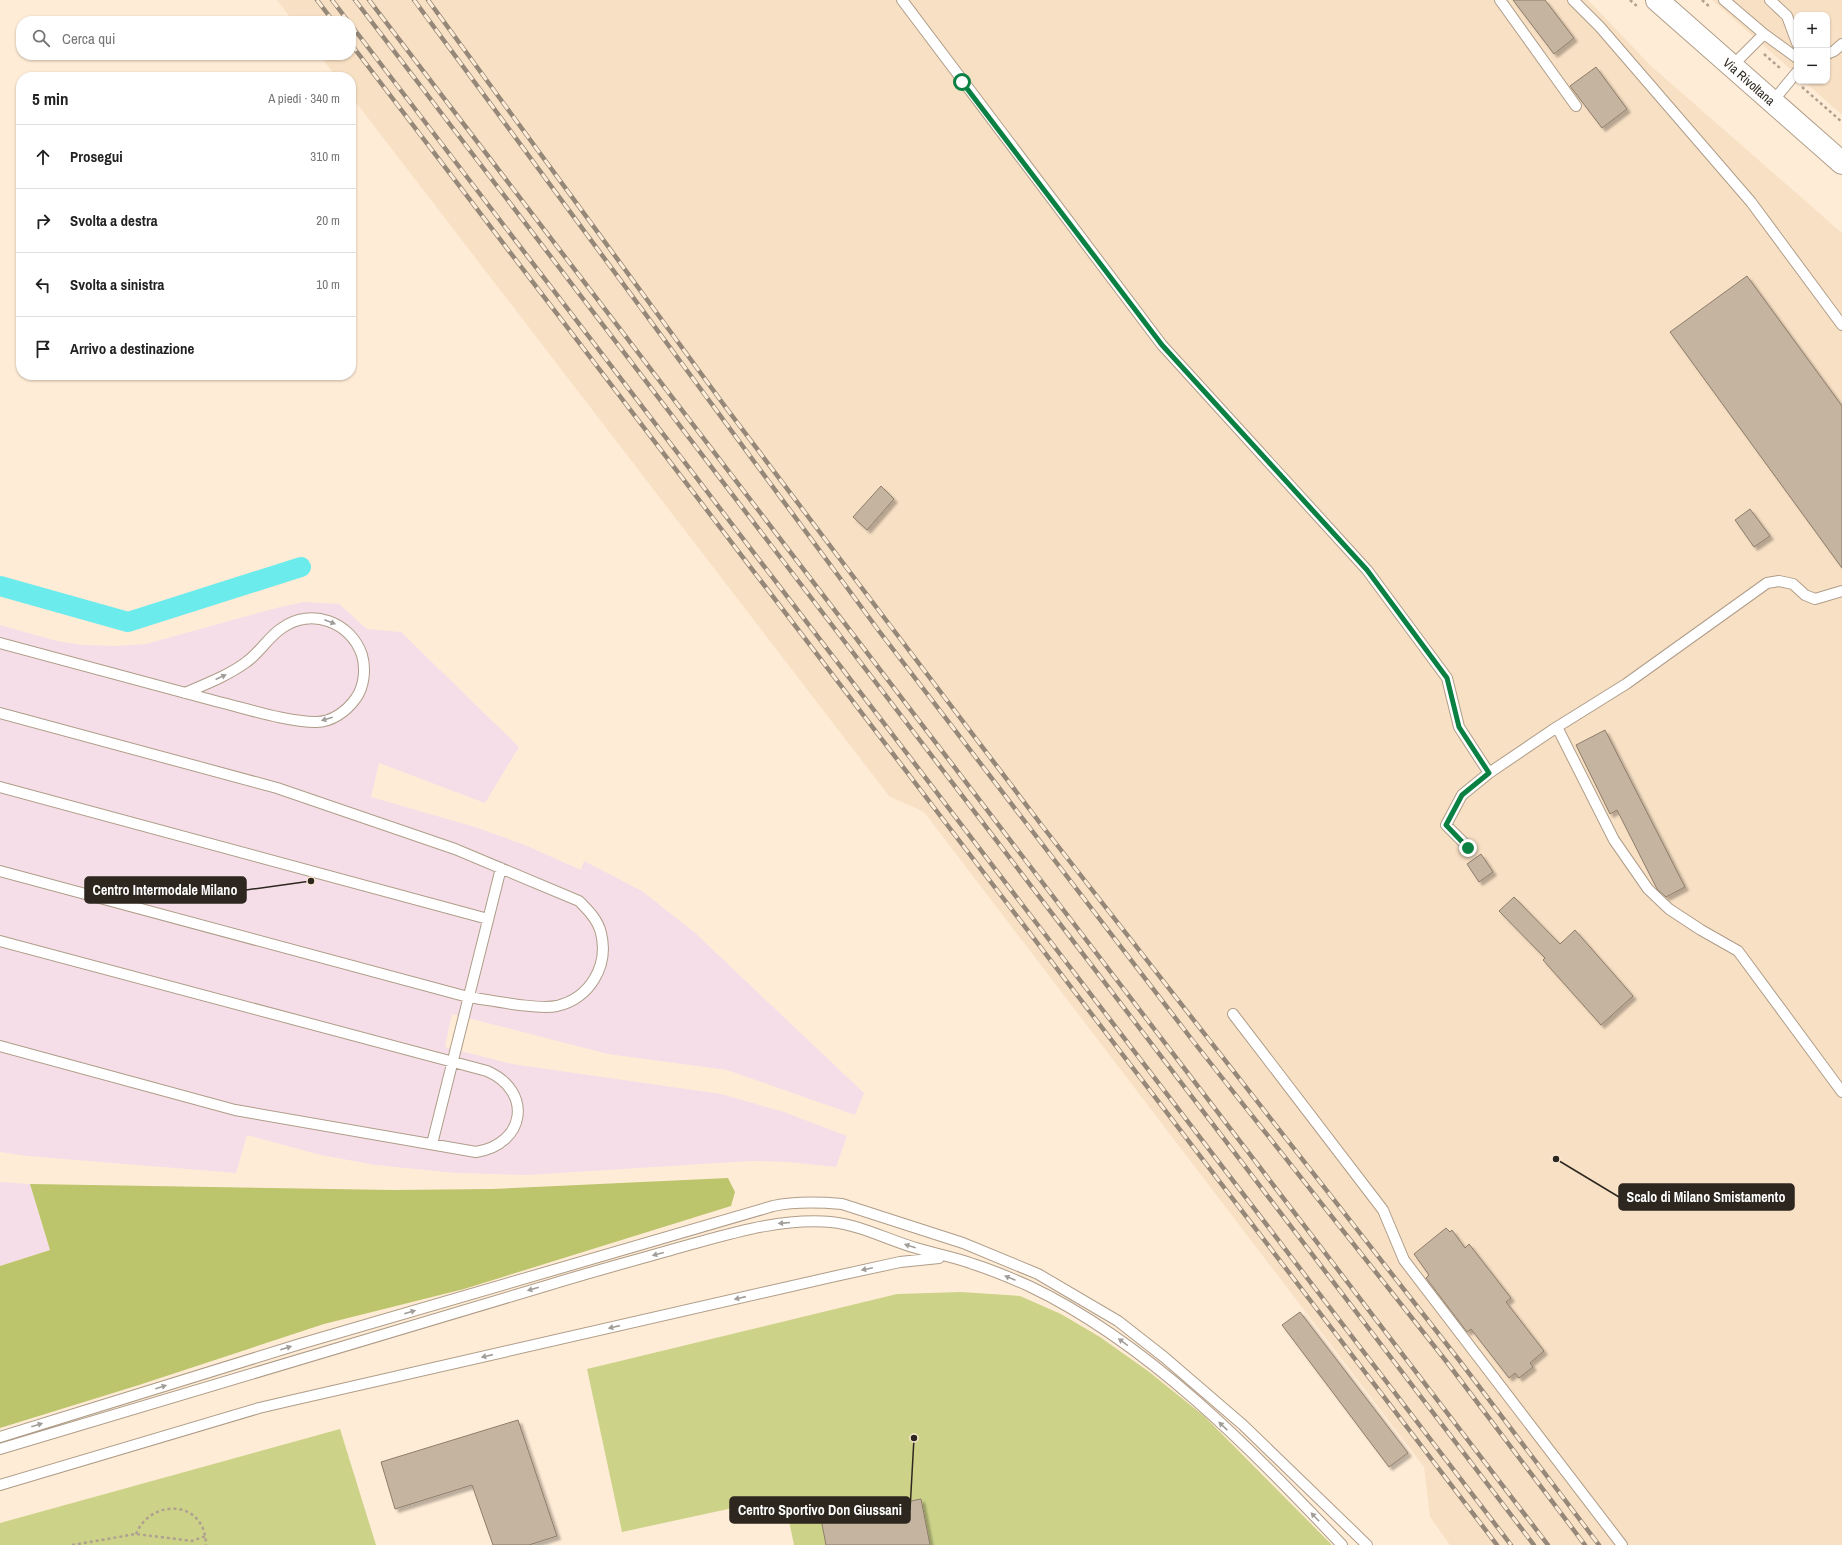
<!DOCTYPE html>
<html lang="it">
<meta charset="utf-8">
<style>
:root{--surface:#fff;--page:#f2f2f2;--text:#222;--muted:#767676;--line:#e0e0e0}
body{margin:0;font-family:"Archivo Narrow",sans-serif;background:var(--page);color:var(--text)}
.controls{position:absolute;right:12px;top:12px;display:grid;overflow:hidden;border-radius:8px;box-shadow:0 1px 3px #0004}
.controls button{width:36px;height:36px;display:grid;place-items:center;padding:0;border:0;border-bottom:1px solid var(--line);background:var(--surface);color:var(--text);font:20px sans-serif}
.stop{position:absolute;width:12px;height:12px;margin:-9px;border:3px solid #0b8043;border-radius:50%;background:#fff}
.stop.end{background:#0b8043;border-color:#fff;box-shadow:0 1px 4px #0008}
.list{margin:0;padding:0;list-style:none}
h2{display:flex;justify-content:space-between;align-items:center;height:52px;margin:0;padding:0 16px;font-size:17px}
h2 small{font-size:13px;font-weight:400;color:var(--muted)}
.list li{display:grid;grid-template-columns:26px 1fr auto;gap:12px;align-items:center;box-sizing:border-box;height:64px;padding:0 16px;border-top:1px solid var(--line)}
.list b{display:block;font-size:15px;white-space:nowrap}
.list em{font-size:13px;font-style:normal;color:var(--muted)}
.icon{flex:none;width:22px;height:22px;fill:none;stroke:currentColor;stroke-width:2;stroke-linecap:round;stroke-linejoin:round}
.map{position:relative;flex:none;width:1842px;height:1545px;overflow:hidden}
.search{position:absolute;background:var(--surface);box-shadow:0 1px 3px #0004;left:16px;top:16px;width:340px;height:44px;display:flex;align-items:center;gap:10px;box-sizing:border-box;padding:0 14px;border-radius:16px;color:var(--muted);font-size:15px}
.panel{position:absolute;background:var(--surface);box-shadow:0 1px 3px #0004;left:16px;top:72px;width:340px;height:308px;border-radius:16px}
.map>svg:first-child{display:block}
.built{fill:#f8e0c4}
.industrial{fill:#f6dee9}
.green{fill:#ccd389}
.forest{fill:#bcc46c}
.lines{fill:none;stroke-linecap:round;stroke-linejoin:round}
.canal{stroke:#6cebec;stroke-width:20}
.building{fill:#c5b49f;stroke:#8e7d6a;filter:url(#shadow)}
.lane-casing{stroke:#af9d89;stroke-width:12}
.secondary-casing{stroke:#af9d89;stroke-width:24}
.path{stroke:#afa090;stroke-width:2.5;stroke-dasharray:3 3;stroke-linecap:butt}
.lane{stroke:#fff;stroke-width:10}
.secondary{stroke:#fff;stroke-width:22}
.rail-casing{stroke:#958879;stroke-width:4.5}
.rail{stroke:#ffecd6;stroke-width:3;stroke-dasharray:9;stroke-linecap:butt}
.oneway{fill:#a19e9a}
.route{stroke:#0b8043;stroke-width:5}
.labels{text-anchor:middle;stroke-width:3;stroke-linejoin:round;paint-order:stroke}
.street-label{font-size:13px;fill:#2e271f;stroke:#ffecd6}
.leader{fill:none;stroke:#2e271f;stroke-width:1.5}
.callout-dot{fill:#2e271f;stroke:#ffecd6;stroke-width:1.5}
.callout{fill:#2e271f;stroke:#2e271f;stroke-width:1.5}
.callout-label{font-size:14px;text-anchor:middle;font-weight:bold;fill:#fff}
</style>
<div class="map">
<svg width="1842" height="1545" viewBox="0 0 1842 1545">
<defs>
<filter id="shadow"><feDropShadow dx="3.5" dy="3.5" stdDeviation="1" flood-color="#0004"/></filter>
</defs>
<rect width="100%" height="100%" fill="#ffecd6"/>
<!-- built -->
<path class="built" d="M 277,0 L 1588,0 L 1651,66 L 1842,233 L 1842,1545 L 1450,1545 L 1430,1517 L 1424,1467 L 924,812 L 889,796 L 351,96 L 351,77 L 336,77 L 320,55 L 351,55 L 351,21 L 293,21 Z
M 1712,0 L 1842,0 L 1842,115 L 1804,81 L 1827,81 L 1827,15 L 1797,15 L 1797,75 Z"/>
<!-- industrial -->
<path class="industrial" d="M 304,602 L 339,604 L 367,629 L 401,632 L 519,747 L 485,803 L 379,763 L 371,797 L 475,827 L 525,845 L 581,870 L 584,861 L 642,891 L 694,932 L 864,1093 L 855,1115 L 727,1070 L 608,1054 L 452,1014 L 445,1047 L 512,1064 L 721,1094 L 784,1112 L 847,1136 L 836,1167 L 789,1162 L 751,1161 L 528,1175 L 456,1173 L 375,1165 L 321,1155 L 247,1135 L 236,1173 L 27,1156 L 0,1152 L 0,625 L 57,641 L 83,645 L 116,646 L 146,644 L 276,608 Z
M 0,1182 L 30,1184 L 50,1250 L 0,1266 Z"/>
<!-- green -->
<path class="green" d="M 961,1292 L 1020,1296 L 1061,1314 L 1100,1337 L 1148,1371 L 1204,1416 L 1332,1545 L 794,1545 L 784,1497 L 622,1532 L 587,1369 L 897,1294 Z
M 340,1429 L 376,1545 L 0,1545 L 0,1523 Z"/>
<!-- forest -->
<path class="forest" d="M 728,1178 L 735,1192 L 731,1206 L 464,1289 L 324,1324 L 139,1385 L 0,1428 L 0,1266 L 50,1250 L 30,1184 L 393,1190 L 492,1189 Z"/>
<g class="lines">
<!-- canal -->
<path class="canal" d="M 0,586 L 128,622 L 301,567"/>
</g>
<!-- building -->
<path class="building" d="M 1513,0 L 1545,0 L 1574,38 L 1554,54 Z
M 1596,67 L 1627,109 L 1602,128 L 1570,86 Z
M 1747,276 L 1842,406 L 1842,568 L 1670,332 Z
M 881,486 L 894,499 L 867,530 L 853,517 Z
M 1750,509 L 1770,536 L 1754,547 L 1735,520 Z
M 1605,730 L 1685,887 L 1666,897 L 1657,889 L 1617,810 L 1610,814 L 1576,745 Z
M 1481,854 L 1493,872 L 1479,882 L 1467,864 Z
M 1514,897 L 1560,944 L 1575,930 L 1633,996 L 1601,1025 L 1543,960 L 1545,958 L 1499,911 Z
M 1446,1228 L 1450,1232 L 1452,1230 L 1465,1248 L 1469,1244 L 1511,1298 L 1506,1302 L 1544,1351 L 1530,1363 L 1533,1367 L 1519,1378 L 1515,1373 L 1509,1378 L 1471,1329 L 1467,1332 L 1426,1278 L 1429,1275 L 1414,1254 Z
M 1300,1312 L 1408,1453 L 1389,1467 L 1282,1325 Z
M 518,1420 L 557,1536 L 529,1545 L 493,1545 L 472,1485 L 395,1509 L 381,1462 Z
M 921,1499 L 930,1545 L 826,1545 L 821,1519 Z"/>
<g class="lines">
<!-- lane casing -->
<g class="lane-casing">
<path id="lane" d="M 902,0 L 1162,345 L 1367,570 L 1447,678 L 1459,727 L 1489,773
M 1500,0 L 1576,106
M 1573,0 L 1600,27 L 1751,202 L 1842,325
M 1724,0 L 1764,34 L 1733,65
M 1770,0 L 1787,16 L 1797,43
M 1764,34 L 1797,58
M 1827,54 L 1834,51 L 1842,44
M 1773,101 L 1797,72
M 0,643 C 73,663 146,683 219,702 C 248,709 287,722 316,722 C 332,722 347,711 356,698 C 364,687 366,669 362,655 C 351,622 311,607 282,628 C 268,637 259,654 245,663 C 227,676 206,684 185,693
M 0,713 L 277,788 L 455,849 L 579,901 C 588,910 598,920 601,933 C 609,966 590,998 557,1006 C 537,1010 490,1000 468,997 L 0,871
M 1557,727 L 1614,840 L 1648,889 L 1669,909 L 1701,930 L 1738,951 L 1842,1092
M 0,787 L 488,919
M 1468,847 L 1446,825 L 1462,795 L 1489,773 L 1557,727 L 1626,684 L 1767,583 L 1779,581 L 1793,584 L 1805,595 L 1815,599 L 1842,591
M 0,941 L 487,1071 C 533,1091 526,1144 476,1152 L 235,1110 L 0,1046
M 1233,1014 L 1383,1210 L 1404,1260 L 1622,1545
M 432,1144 L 501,868
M 0,1437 L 300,1344 L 773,1206 C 796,1201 819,1202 842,1204 L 963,1243 L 1038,1274 L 1118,1321 L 1164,1357 L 1243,1425 L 1367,1545
M 0,1449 C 183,1393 366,1338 549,1285 C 594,1271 640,1259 685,1246 C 733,1233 780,1218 831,1222 C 861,1225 888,1240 916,1248 C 935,1254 955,1257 973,1264 C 992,1270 1011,1278 1029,1286 C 1149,1343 1252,1450 1342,1545
M 0,1485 L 259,1408 L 289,1401 L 836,1276 L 900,1262 L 939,1258"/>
</g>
<!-- secondary casing -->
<g class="secondary-casing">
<g id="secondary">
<path id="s1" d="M 1657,0 L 1842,163"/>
</g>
</g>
<!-- path -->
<path class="path" d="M 1630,0 L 1638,7
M 1702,0 L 1711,8
M 1764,54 L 1781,69
M 1802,87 L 1842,122
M 136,1534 C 150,1499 205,1498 206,1545
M 72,1545 L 136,1534 L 192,1541 L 206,1536"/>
<!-- lane -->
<use href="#lane" class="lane"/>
<!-- secondary -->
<use href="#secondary" class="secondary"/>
<!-- rail casing -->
<g class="rail-casing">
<path id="rail" d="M 317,0 L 333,21
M 332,0 L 348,21
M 355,0 L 1534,1545
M 369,0 L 1548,1545
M 414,0 L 879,631 L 1193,1041 L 1446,1361 L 1585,1545
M 428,0 L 724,405 L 889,624 L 1043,827 L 1459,1360 L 1599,1545
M 351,25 L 1511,1545
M 351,44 L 1497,1545"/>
</g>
<!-- rail -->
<use href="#rail" class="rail"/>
</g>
<!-- one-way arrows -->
<defs><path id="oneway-solid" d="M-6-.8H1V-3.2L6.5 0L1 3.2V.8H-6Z"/></defs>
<g class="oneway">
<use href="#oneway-solid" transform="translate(330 622) rotate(21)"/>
<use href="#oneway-solid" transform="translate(221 677) rotate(-25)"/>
<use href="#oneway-solid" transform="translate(327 719) rotate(164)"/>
<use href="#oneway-solid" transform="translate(784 1223) rotate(175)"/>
<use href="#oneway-solid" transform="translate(910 1246) rotate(-163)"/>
<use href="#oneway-solid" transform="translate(658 1254) rotate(165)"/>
<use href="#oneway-solid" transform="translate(867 1269) rotate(168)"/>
<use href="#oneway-solid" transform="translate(1010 1278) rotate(-157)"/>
<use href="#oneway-solid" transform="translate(533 1289) rotate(164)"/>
<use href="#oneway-solid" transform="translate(740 1298) rotate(167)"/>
<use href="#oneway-solid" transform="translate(410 1312) rotate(-16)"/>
<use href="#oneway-solid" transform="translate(614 1327) rotate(167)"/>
<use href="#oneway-solid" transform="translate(1123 1342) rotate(-144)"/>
<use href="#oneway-solid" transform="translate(286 1348) rotate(-17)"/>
<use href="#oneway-solid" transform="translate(487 1356) rotate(167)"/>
<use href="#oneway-solid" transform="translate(161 1387) rotate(-17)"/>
<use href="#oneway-solid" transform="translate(37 1425) rotate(-17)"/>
<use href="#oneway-solid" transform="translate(1223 1426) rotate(-137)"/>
<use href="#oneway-solid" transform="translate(1315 1517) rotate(-134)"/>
</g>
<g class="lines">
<!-- route -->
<path class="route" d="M 962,82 L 1162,345 L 1367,570 L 1447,678 L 1459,727 L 1489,773 L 1462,795 L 1446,825 L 1468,848"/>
</g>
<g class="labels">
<!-- street labels -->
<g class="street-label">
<text dy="5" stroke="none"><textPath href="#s1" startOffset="123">Via Rivoltana</textPath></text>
</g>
</g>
<!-- callouts -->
<path class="leader" d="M311 881L246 890M1556 1159L1619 1197M914 1438L910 1510"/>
<g class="callout-dot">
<circle cx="311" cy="881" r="4"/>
<circle cx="1556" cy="1159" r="4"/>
<circle cx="914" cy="1438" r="4"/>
</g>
<g class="callout">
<rect x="85" y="877" width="161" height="26" rx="4"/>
<rect x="1619" y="1184" width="175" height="26" rx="4"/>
<rect x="730" y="1497" width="180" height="26" rx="4"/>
</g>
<g class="callout-label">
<text x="165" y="895">Centro Intermodale Milano</text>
<text x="1706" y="1202">Scalo di Milano Smistamento</text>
<text x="820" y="1515">Centro Sportivo Don Giussani</text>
</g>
</svg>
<div class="controls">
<button>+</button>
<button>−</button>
</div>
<div class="stop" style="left:962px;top:82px"></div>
<div class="stop end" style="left:1468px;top:848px"></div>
<div class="search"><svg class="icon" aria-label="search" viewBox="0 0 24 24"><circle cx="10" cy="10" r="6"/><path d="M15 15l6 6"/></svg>Cerca qui</div>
<section class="panel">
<h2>5 min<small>A piedi · 340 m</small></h2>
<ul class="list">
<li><svg class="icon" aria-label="ahead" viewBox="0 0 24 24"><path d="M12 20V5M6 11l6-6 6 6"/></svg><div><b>Prosegui</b></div><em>310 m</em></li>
<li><svg class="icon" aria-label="right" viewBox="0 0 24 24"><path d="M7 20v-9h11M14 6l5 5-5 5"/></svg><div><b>Svolta a destra</b></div><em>20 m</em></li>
<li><svg class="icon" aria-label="left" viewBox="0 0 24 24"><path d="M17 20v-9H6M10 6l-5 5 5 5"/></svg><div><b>Svolta a sinistra</b></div><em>10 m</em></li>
<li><svg class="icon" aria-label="arrive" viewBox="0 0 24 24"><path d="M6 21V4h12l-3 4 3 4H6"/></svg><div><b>Arrivo a destinazione</b></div></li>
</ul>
</section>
</div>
